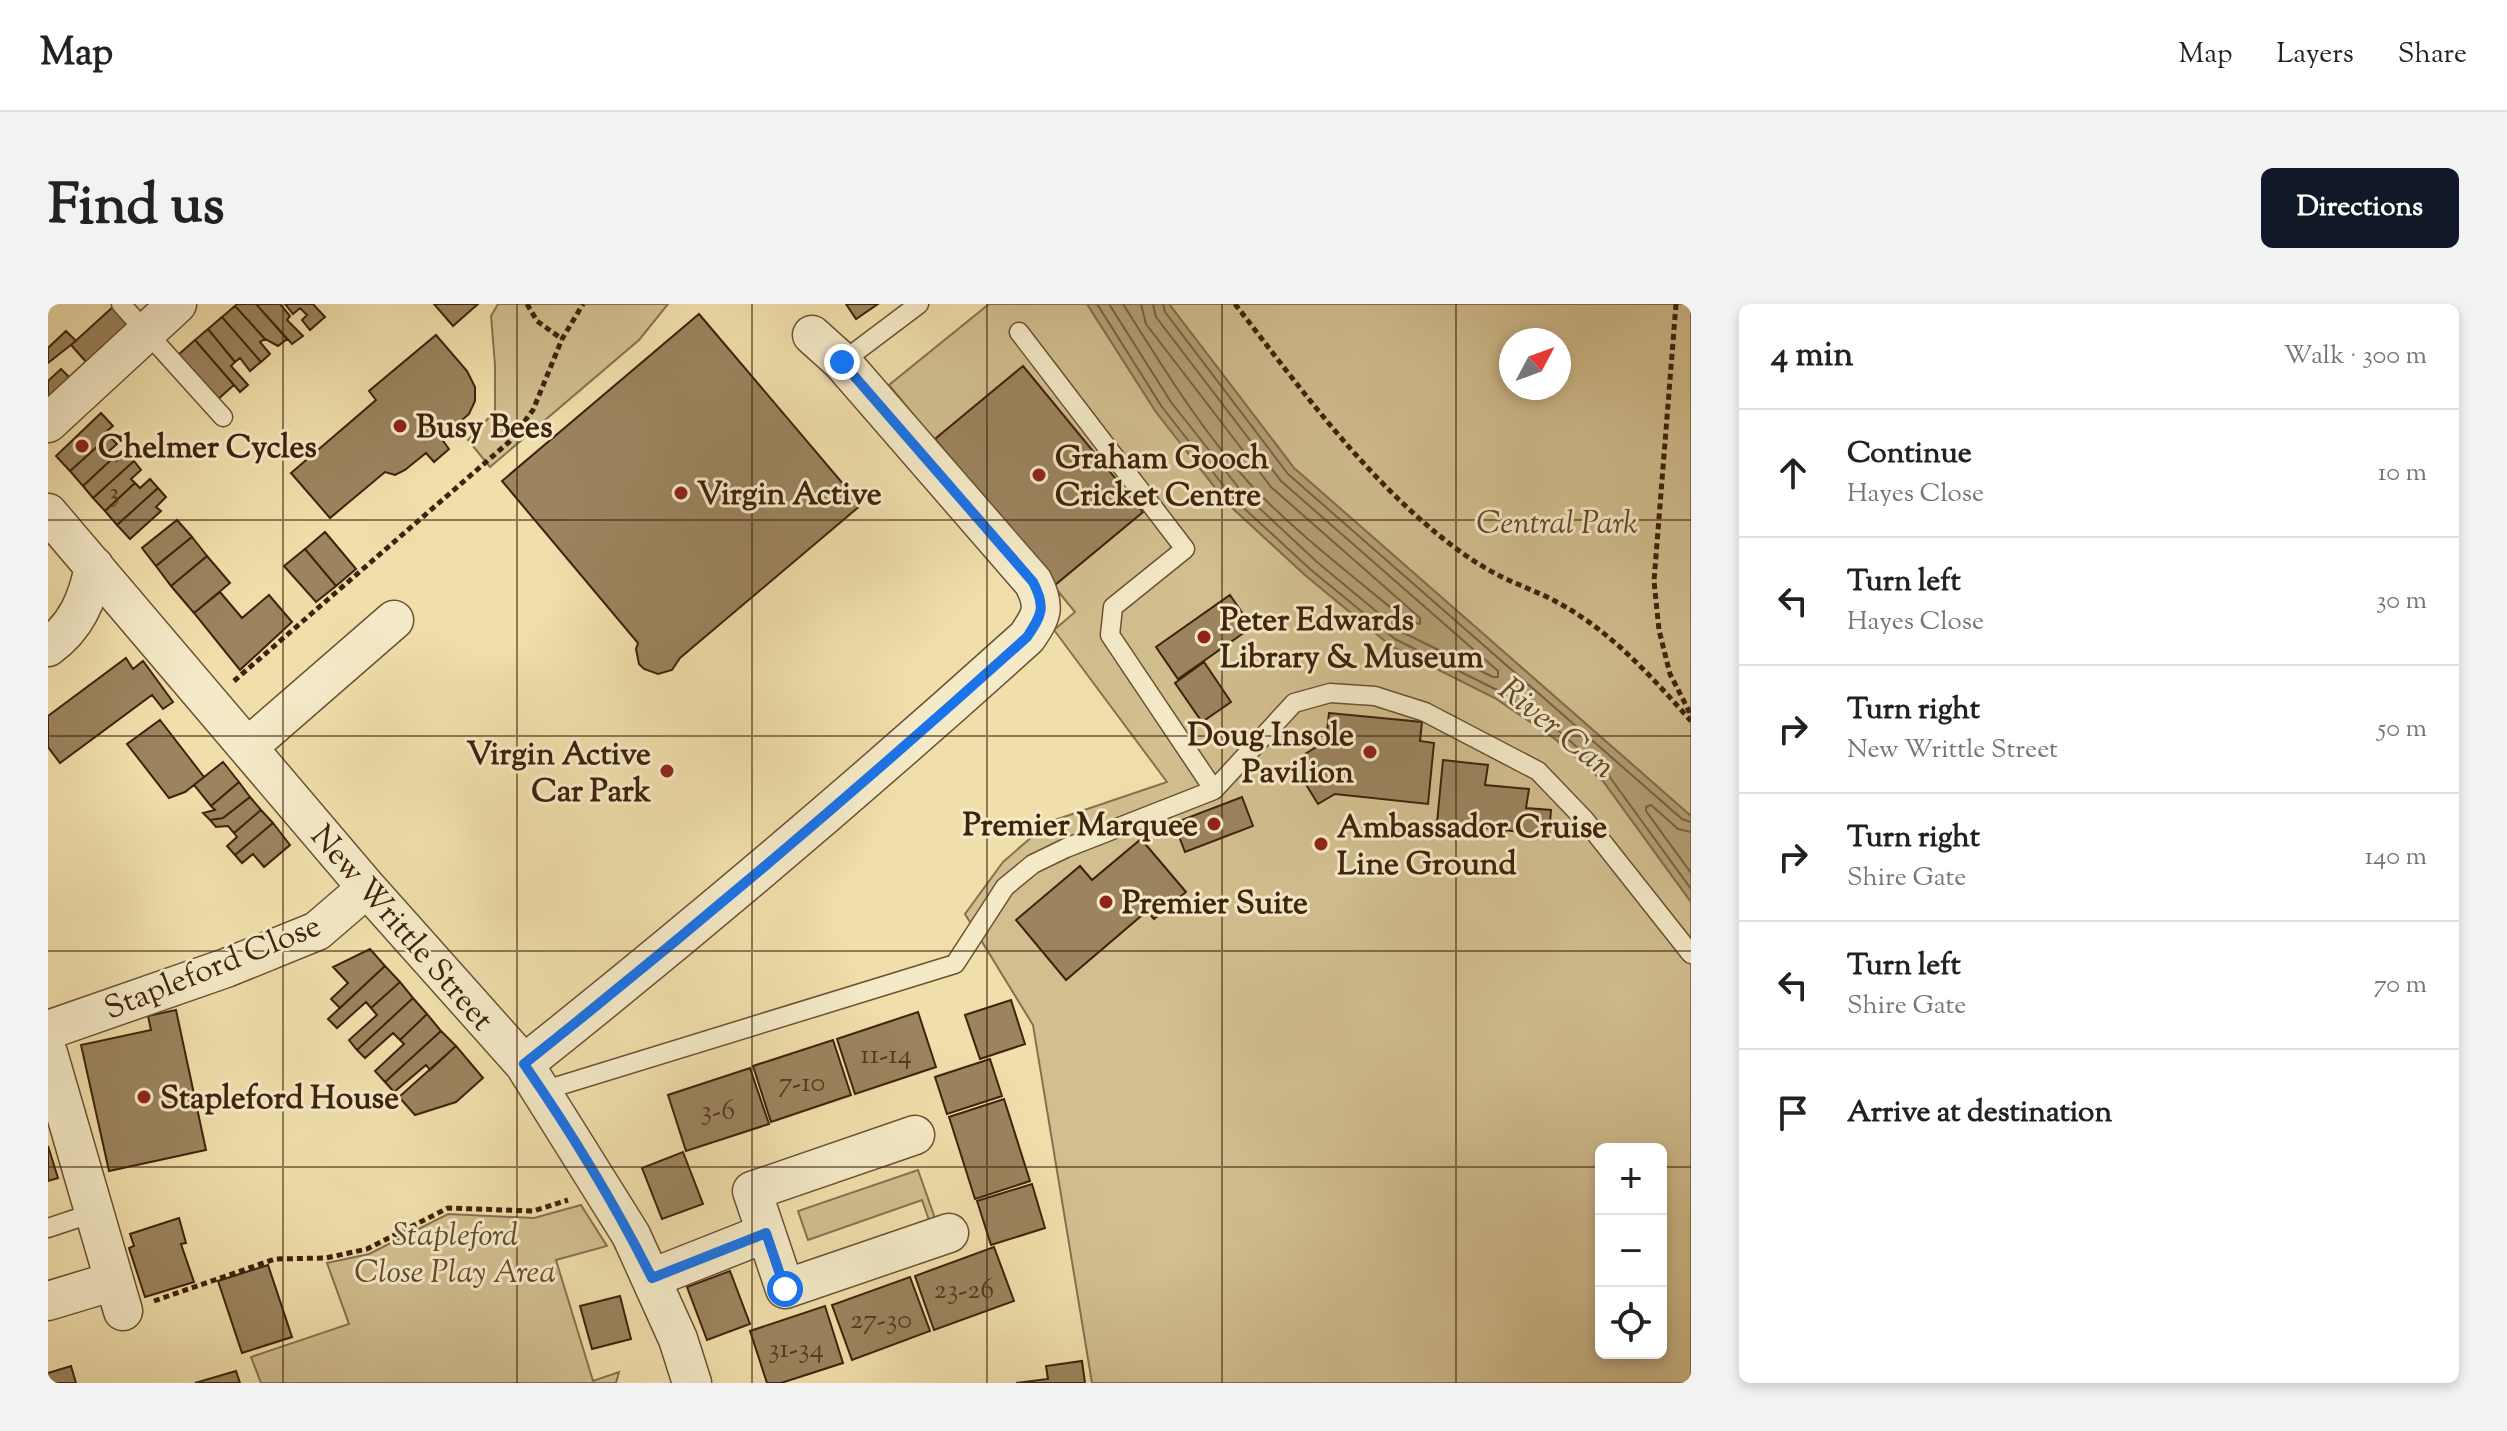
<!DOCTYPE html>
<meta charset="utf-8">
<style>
:root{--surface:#fff;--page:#f2f2f2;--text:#222;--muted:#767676;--line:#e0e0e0;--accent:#111827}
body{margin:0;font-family:"Sorts Mill Goudy",serif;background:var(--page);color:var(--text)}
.controls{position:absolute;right:24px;bottom:24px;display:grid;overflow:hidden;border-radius:12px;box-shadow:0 4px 12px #0003}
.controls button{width:72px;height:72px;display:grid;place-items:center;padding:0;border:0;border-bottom:2px solid var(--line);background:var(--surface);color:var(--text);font:40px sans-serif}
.compass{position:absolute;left:1451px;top:24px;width:72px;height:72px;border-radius:50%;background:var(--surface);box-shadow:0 4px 12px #0003;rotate:49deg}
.stop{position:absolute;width:24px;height:24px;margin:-18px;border:6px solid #1a73e8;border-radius:50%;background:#fff}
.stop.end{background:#1a73e8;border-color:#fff;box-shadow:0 2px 8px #0008}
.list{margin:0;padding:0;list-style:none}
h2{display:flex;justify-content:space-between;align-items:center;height:104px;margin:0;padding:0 32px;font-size:34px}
h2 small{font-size:26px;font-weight:400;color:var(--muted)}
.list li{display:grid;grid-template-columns:52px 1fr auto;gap:24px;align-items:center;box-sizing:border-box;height:128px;padding:0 32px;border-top:2px solid var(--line)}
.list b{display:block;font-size:30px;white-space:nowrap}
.list p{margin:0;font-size:26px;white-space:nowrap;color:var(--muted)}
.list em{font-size:26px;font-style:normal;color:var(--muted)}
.icon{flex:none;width:44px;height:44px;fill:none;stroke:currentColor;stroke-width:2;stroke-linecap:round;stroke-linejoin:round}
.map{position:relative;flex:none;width:1643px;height:1079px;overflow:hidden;border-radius:12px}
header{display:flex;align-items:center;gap:48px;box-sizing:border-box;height:112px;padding:0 40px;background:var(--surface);border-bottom:2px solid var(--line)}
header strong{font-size:38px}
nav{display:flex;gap:44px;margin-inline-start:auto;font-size:28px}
.intro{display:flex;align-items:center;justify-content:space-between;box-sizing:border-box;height:192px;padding:0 48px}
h1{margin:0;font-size:56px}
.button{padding:20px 36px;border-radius:12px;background:var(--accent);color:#fff;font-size:28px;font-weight:700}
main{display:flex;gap:48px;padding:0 48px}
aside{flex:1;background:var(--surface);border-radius:12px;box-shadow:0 4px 12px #0003}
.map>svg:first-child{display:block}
.green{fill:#d2bf90;stroke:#88704e;stroke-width:2;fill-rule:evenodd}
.water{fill:#b49f75;stroke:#856d4b;stroke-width:2}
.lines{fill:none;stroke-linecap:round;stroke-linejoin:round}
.shore{stroke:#7a6040;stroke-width:2}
.building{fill:#9b845e;stroke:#3f220b;stroke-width:2}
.lane-casing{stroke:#6b5133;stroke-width:21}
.street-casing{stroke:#6b5133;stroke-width:41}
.path{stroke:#3f220b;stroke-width:5;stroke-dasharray:6 4;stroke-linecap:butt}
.lane{stroke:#f5eac8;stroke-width:18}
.street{stroke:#f5eac8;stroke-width:38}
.route{stroke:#1a73e8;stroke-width:10}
.grid{fill:none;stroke:#3f220b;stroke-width:2;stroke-opacity:0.55}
.poi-dot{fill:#8f2418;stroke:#f5eac8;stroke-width:3}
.labels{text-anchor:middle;stroke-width:6;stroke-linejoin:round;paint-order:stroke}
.number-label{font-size:28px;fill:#563a20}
.poi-label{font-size:32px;font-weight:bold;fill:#3f220b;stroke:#f5eac8;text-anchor:start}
.park-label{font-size:32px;font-style:italic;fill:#64492c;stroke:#f5eac8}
.street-label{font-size:32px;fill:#3f220b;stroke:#f5eac8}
.water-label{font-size:34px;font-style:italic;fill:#62482b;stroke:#f5eac8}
</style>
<header>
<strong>Map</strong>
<nav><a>Map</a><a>Layers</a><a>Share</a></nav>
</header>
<div class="intro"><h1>Find us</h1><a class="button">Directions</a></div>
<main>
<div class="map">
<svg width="1643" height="1079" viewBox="0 0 1643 1079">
<rect width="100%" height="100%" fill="#f0dfab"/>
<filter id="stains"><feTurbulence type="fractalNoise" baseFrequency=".0025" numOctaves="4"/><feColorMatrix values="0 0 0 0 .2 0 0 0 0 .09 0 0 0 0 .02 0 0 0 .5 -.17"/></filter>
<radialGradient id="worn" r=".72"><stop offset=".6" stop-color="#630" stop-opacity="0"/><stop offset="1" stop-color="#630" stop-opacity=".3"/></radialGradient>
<!-- green -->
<path class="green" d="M 450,0 L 620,0 L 591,36 L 442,163 L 420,136 L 447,107 L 447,61 L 443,12 Z
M 941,0 L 1039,0 L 1108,108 L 1180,200 L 1257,271 L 1343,342 L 1447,394 L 1506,434 L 1555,477 L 1643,598 L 1643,1079 L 1044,1079 L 985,721 L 917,610 L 955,558 L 1001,518 L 1119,478 L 1006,326 L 1027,308 L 841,81 ZM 1553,845 L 1613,845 L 1613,1049 L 1553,1049 Z
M 1121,0 L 1643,0 L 1643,512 L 1246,164 ZM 1463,36 L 1511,36 L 1511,84 L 1463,84 Z
M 870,866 L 889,920 L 883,922 L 874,896 L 760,936 L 750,907 Z
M 533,901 L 559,942 L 508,956 L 545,1077 L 571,1068 L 568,1079 L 213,1079 L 203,1053 L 301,1020 L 279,959 L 321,950 L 400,910 L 486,914 Z"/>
<!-- water -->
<path class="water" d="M 1039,0 L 1121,0 L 1246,164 L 1643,512 L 1643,598 L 1555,477 L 1506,434 L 1447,394 L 1343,342 L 1257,271 L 1180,200 L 1108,108 Z"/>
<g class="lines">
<!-- shore -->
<path class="shore" d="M 1049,0 L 1114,103 L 1186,195 L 1262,265 L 1347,335 L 1451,387 L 1512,428 L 1561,472 L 1643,585
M 1061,0 L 1123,98 L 1194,188 L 1269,258 L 1352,327 L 1445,373 L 1450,373 L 1450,367 L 1233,177 L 1108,13 L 1105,0
M 1075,0 C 1114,62 1153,126 1202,180 C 1249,230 1306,273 1359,317 L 1372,320 L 1372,314 L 1223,183 L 1098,20 L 1093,0
M 1115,0 L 1117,8 L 1240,170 L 1634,515 L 1643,518
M 1643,528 L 1630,525 L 1603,501 L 1598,503 L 1598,507 L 1643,569"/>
</g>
<!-- building -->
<path class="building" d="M 189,0 L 208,0 L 239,35 L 230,42 L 217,35 L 187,2 Z
M 208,0 L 232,0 L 242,12 L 239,16 L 255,32 L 244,40 Z
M 237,0 L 265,0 L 277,13 L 262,26 L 254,16 L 259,11 L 252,4 L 245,10 Z
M 386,0 L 430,0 L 405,22 Z
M 798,0 L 830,0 L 808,15 Z
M 67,1 L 83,20 L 39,59 L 23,41 Z
M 187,2 L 217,35 L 212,38 L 222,50 L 213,58 L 174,13 Z
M 651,10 L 813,201 L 632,354 L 624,366 L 610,370 L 596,365 L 591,360 L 588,345 L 590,339 L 454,177 Z
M 174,13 L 213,58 L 202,67 L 192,54 L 187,58 L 160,25 Z
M 160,25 L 187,58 L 183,62 L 200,81 L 192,88 L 147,36 Z
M 18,27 L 28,37 L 0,59 L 0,44 Z
M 388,31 L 419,67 L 427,83 L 427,97 L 421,110 L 393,134 L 401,145 L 386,158 L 378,149 L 357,166 L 347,171 L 337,168 L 282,214 L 243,169 L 328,96 L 321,87 Z
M 147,36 L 186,81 L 169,96 L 130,51 Z
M 975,62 L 1095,208 L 1007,281 L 887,135 Z
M 13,65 L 23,75 L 0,97 L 0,77 Z
M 53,109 L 65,122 L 58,128 L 61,132 L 22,167 L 8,152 Z
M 61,132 L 69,140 L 60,148 L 65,154 L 35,182 L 22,167 Z
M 78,149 L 86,157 L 45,194 L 35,182 L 65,154 L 68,157 Z
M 86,157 L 93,166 L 83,175 L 87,179 L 57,207 L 45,194 Z
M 102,175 L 110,184 L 69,221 L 57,207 L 87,179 L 92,184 Z
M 110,184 L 118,193 L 108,203 L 113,207 L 82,235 L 69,221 Z
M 129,216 L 144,233 L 108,262 L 94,244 Z
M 277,228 L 308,265 L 288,282 L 257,245 Z
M 144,233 L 159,252 L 123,282 L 108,262 Z
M 257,245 L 288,282 L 268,298 L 236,262 Z
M 159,252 L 182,279 L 146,309 L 123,282 Z
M 172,288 L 194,314 L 221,291 L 244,318 L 192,366 L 146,309 Z
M 1182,291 L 1204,323 L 1130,375 L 1108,343 Z
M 78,354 L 85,365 L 95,357 L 125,398 L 115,405 L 104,391 L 12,459 L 0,443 L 0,412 Z
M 1156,358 L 1183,398 L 1154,418 L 1127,379 Z
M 1281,409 L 1374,418 L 1372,437 L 1386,439 L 1380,500 L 1287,490 L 1270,500 L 1244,458 L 1278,437 Z
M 112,416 L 156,473 L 137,488 L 121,494 L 79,440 Z
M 1395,456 L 1440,461 L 1437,481 L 1481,485 L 1478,504 L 1503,506 L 1501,531 L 1389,519 Z
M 175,458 L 191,478 L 163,502 L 146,481 Z
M 191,478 L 202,493 L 175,514 L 162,516 L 155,509 L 167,506 L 163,502 Z
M 202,493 L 213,506 L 186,529 L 180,522 L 168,523 L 162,516 L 175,514 Z
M 1194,493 L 1205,522 L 1137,548 L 1126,519 Z
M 213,506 L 225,519 L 187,551 L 179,542 L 189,533 L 186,529 Z
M 225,519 L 242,541 L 216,563 L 205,550 L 194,559 L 187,551 Z
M 1093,535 L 1138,588 L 1106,615 L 1099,607 L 1018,676 L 968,616 L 1032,562 L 1044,576 Z
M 322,645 L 337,662 L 292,704 L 283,695 L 300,679 L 285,663 Z
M 337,662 L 352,678 L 323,704 L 318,698 L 289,724 L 280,715 Z
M 352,678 L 365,694 L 309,746 L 301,736 L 329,711 L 323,704 Z
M 365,694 L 379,710 L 352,736 L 345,729 L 317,754 L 309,746 Z
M 963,696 L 977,740 L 932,755 L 917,711 Z
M 128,706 L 158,846 L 61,867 L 33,741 L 103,726 L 100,712 Z
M 870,708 L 888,763 L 807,790 L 789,735 Z
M 379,710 L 393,727 L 337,778 L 327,767 L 356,740 L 352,736 Z
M 393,727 L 408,742 L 382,766 L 378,761 L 346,788 L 337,778 Z
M 785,736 L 803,791 L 723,818 L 705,762 Z
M 408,742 L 435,774 L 408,798 L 367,811 L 351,793 Z
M 942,755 L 954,792 L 899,810 L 887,773 Z
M 702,764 L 721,820 L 638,847 L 620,791 Z
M 956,795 L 982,877 L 927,895 L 901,813 Z
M 0,842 L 10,874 L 0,877 Z
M 635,848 L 655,900 L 614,915 L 594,864 Z
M 984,880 L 997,924 L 943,941 L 929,897 Z
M 131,914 L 138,939 L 133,940 L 146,978 L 97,993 L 81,944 L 86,942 L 82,930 Z
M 946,943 L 966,997 L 886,1026 L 867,972 Z
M 220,961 L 244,1033 L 194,1049 L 170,977 Z
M 682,967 L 702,1020 L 659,1036 L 639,983 Z
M 862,973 L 882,1027 L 804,1056 L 784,1001 Z
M 572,992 L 583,1035 L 544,1045 L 532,1002 Z
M 777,1002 L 795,1059 L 733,1079 L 719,1079 L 702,1027 Z
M 1034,1057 L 1037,1079 L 968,1079 L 1000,1075 L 998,1062 Z
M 23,1062 L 28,1079 L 0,1079 L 0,1069 Z
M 188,1067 L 192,1079 L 147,1079 Z"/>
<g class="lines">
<!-- lane casing -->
<g class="lane-casing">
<path id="lane" d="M 73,0 L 175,113
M 794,58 L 871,0
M 1166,486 L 1246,399 L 1282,389 L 1327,392 L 1377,408 L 1490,467 L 1537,516 L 1643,650
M 494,787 L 907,660 L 957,583 L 985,560 L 1018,544 L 1166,486 L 1062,331 L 1065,303 L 1137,245 L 971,28
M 0,924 L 45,909"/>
</g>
<!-- street casing -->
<g class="street-casing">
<path id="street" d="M 0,119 L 129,0
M 0,209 L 319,584 L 476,760 L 583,931 L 630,1035 L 644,1079
M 0,343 C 28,323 40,295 46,262
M 200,443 L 346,316
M 0,726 L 178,664 L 269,627 L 319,584
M 0,749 L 75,1007
M 476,760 C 648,623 815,481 979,333 C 994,311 998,303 985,278 L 794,58 L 764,31
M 867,831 L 704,887 L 737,985 L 901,929
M 604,974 L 718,929
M 0,997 L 66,977"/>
</g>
<!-- path -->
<path class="path" d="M 479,0 L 489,17 L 514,35
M 1187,0 C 1249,80 1309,163 1387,228 C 1406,244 1430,261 1452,272 C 1470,281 1490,288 1507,297 C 1562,326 1603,372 1643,417
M 1628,0 L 1606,277 L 1611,326 L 1622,370 L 1643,411
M 186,377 L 461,138 L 485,106 L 514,35 L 535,0
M 106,997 L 227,955 L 278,954 L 319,945 L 400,904 L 485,907 L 520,896"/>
<!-- lane -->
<use href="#lane" class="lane"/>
<!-- street -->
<use href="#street" class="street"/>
</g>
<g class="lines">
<!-- route -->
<path class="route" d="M 737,985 L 718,929 L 604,974 C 567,900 523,828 476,760 C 648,623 815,481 979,333 C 994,311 998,303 985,278 L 794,58"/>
</g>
<!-- grid -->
<path class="grid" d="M 235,0 L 235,1079M 469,0 L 469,1079M 704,0 L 704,1079M 939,0 L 939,1079M 1174,0 L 1174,1079M 1408,0 L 1408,1079M 0,216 L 1643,216M 0,432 L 1643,432M 0,647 L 1643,647M 0,863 L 1553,863M 1613,863 L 1643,863"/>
<!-- markers -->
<g class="poi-dot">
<circle cx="352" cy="122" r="8"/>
<circle cx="34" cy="142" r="8"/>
<circle cx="991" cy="171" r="8"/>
<circle cx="633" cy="189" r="8"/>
<circle cx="1156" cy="333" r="8"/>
<circle cx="1322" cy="448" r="8"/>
<circle cx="619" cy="467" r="8"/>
<circle cx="1166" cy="520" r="8"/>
<circle cx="1273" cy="540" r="8"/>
<circle cx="1058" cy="598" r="8"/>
<circle cx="96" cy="793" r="8"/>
</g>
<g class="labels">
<!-- number labels -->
<g class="number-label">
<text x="66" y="197">3</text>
<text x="838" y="759">11-14</text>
<text x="754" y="787">7-10</text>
<text x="670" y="815">3-6</text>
<text x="916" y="994">23-26</text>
<text x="833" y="1024">27-30</text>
<text x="748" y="1053">31-34</text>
</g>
<!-- poi labels -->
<g class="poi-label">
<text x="368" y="133">Busy Bees</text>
<text x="50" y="153">Chelmer Cycles</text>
<text x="1007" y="164">Graham Gooch<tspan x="1007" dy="37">Cricket Centre</tspan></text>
<text x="649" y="200">Virgin Active</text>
<text x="1172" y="326">Peter Edwards<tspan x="1172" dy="37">Library &amp; Museum</tspan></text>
<text x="1306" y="441" text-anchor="end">Doug Insole<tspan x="1306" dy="37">Pavilion</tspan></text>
<text x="603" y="460" text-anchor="end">Virgin Active<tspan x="603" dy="37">Car Park</tspan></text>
<text x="1150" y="531" text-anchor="end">Premier Marquee</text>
<text x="1289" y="533">Ambassador Cruise<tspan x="1289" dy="37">Line Ground</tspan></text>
<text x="1074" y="609">Premier Suite</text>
<text x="112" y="804">Stapleford House</text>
</g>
<!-- park labels -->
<g class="park-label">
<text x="1509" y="229">Central Park</text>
<text x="407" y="941">Stapleford<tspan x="407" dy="37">Close Play Area</tspan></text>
</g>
<!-- street labels -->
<g class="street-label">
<text transform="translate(355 623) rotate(49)" y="11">New Writtle Street</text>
<text transform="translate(164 662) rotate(-22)" y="11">Stapleford Close</text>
</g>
<!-- water labels -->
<g class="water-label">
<text transform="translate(1510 423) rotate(39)" y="12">River Can</text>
</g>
</g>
<rect width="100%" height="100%" filter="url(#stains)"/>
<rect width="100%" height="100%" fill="url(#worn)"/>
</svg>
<div class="controls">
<button>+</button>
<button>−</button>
<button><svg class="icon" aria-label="locate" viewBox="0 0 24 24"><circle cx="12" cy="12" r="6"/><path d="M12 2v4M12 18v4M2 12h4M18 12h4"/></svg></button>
</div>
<svg class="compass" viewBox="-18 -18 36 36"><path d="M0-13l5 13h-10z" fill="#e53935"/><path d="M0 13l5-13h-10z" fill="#767676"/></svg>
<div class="stop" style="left:737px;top:985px"></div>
<div class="stop end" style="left:794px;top:58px"></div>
</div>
<aside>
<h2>4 min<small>Walk · 300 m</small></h2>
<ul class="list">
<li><svg class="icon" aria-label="ahead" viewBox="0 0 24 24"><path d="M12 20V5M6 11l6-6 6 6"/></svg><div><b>Continue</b><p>Hayes Close</p></div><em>10 m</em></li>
<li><svg class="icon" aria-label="left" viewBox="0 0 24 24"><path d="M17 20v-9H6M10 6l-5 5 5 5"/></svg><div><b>Turn left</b><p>Hayes Close</p></div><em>30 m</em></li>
<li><svg class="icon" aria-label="right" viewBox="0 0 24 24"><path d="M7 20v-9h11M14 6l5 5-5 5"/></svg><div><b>Turn right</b><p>New Writtle Street</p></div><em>50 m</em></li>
<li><svg class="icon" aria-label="right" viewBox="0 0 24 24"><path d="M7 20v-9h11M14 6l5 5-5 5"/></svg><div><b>Turn right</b><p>Shire Gate</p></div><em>140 m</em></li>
<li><svg class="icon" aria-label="left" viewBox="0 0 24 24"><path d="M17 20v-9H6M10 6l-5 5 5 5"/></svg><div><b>Turn left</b><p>Shire Gate</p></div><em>70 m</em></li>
<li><svg class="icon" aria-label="arrive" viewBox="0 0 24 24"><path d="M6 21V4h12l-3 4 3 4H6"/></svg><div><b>Arrive at destination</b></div></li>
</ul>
</aside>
</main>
